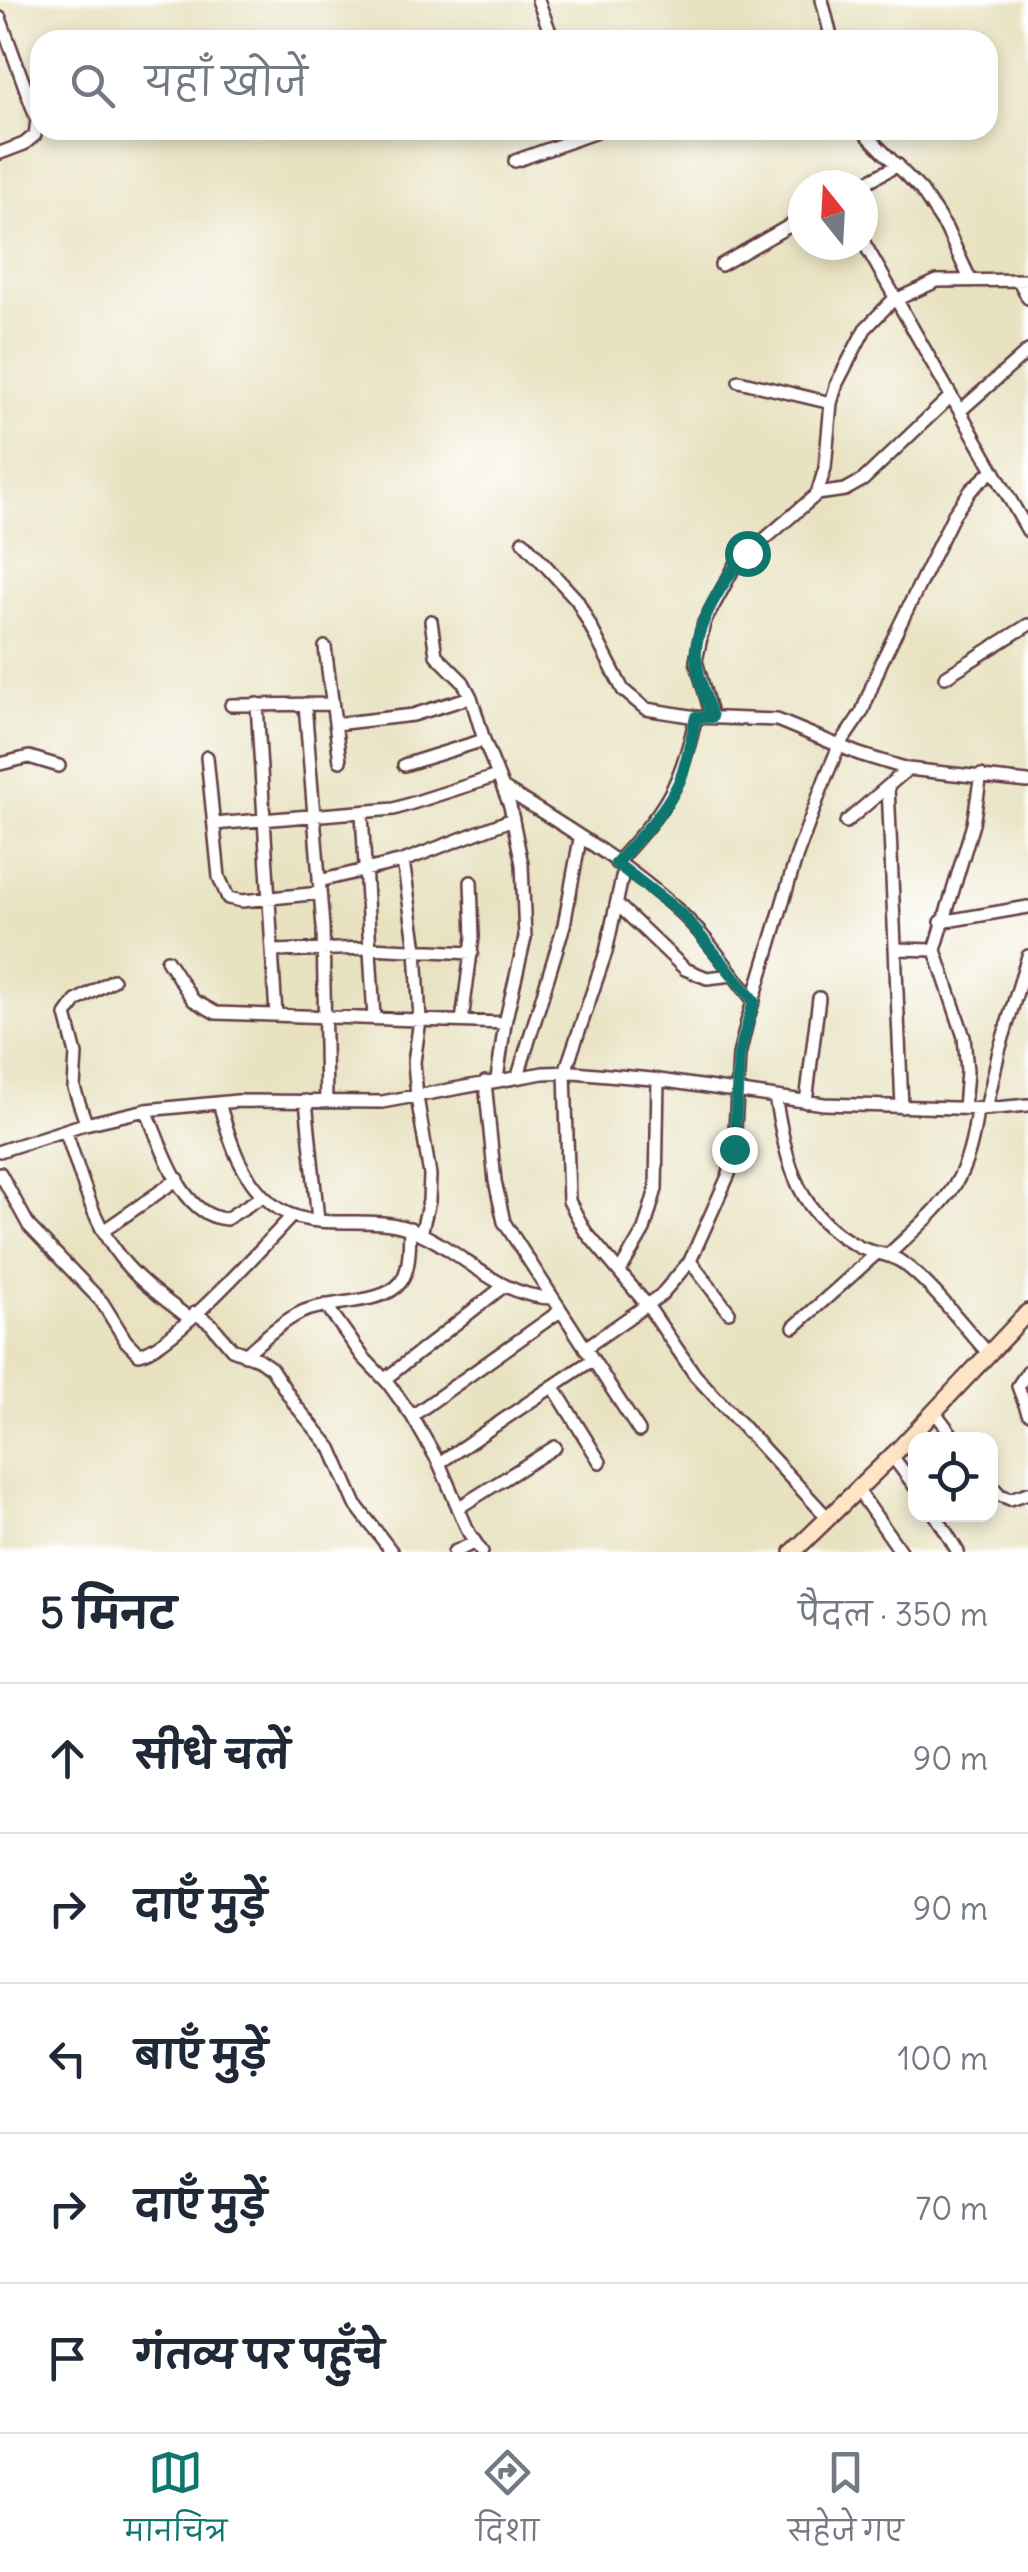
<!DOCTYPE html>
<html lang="hi">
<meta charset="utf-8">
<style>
:root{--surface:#fff;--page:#f6f6f7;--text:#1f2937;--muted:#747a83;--line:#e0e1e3;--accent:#0f766e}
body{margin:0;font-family:Delius,"Playpen Sans Deva",sans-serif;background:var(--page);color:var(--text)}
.controls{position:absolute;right:30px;bottom:30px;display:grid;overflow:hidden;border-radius:20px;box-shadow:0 5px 15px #0003}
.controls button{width:90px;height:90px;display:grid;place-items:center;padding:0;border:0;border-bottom:2px solid var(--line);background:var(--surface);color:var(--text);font:50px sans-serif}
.compass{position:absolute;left:788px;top:170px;width:90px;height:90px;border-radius:50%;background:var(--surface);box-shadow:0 5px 15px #0003;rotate:342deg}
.stop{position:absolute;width:30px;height:30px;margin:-22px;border:8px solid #0f766e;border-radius:50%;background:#fff}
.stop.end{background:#0f766e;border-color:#fff;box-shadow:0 2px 10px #0008}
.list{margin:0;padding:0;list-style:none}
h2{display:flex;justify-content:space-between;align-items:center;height:130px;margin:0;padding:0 40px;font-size:42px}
h2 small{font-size:32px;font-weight:400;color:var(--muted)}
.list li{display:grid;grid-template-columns:65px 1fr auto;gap:30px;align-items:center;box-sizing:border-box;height:150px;padding:0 40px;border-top:2px solid var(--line)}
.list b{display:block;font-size:38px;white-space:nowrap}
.list em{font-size:32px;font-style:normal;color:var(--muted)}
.icon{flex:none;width:55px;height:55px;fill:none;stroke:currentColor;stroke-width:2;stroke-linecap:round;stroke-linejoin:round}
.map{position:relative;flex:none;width:1028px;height:1552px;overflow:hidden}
.search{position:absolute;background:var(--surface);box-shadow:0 5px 15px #0003;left:30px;right:30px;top:30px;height:110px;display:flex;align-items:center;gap:25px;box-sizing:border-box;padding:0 35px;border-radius:30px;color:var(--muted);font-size:38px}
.sheet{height:880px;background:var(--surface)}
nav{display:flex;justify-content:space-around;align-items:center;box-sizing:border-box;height:140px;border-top:2px solid var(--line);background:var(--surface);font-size:28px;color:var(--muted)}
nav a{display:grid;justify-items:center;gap:5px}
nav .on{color:var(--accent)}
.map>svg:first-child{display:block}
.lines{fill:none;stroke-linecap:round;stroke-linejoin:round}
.minor-casing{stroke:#623c42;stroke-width:16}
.secondary-casing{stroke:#623c42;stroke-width:20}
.minor{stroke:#fff;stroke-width:11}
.secondary{stroke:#fee5c5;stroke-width:15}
.route{stroke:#0f766e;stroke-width:12}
</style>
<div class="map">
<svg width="1028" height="1552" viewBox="0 0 1028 1552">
<rect width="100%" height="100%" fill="#fff"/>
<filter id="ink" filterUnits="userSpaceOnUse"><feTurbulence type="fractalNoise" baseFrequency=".01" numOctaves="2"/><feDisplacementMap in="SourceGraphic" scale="20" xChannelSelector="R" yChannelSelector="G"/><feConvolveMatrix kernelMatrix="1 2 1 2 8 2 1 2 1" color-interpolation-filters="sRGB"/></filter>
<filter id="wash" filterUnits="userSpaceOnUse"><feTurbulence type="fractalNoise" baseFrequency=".0048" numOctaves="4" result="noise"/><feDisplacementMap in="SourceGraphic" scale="40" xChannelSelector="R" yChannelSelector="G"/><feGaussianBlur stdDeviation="2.25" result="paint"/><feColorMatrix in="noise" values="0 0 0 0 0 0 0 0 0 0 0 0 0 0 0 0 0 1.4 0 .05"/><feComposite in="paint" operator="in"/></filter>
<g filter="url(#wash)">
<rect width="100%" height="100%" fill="#e8e2c1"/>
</g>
<g filter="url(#ink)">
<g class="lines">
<!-- minor casing -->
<g class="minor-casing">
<path id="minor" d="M 538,0 L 553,40
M 822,0 L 832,40
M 0,18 L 37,120 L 35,135 L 24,144 L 0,153
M 862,130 L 921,190 L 946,228 L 970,279
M 515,161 L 602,130
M 861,185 L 898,165
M 863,241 L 1028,531
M 721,265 L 803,218
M 1019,281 L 1028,298
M 739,381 L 831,403
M 960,411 L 1028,351
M 817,494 L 845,490 L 863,480 L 951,396
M 523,541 L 577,600 L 623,690 L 646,709 L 696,717 L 777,720 L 859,754 L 908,769 L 1028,782
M 431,621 L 436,655 L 463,682 L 471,697 L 484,740 L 510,806 L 522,864 L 525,938 L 505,1023 L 497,1079
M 325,647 L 340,761
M 945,677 L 1028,625
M 257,704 L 276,1015
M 305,704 L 323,927 L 326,1102
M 231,705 L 332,704
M 712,717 L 696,661 L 704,623 L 736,564 L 817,494 L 825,468 L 831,403 L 837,383 L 865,329 L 891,302 L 937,281 L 1028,280
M 335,724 L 413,715 L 471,697
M 207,757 L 219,877 L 228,898 L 242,901 L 320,893
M 0,764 L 29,757 L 59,766
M 404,765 L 484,740
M 888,786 L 902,1107
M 503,788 C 563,825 628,864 680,912 C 708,938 730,972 754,1001
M 362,814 L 374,1018
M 846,822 L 908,769
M 214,824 L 394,809 L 497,776
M 403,861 L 416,949 L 420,1020 L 414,1062 L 417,1097 L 430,1175 L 429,1201 L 421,1234
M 616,863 C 666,808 679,790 696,717
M 624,868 L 606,952 L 565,1072 L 569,1201 L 585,1231 L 647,1305 L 695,1375 L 828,1518
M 319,881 L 403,861 L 513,819
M 617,904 L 685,969 L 707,978 L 733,975
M 941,922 L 1028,907
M 895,949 L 935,950
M 273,951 L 369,948 L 472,953
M 167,960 L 193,1000 L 216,1013 L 505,1023
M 462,1021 L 473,937 L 471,882
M 518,1076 L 564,925 L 580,839
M 485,1082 L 495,1181 L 504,1222 L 639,1431
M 775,1097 C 787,1161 795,1214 859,1247 C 874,1254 890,1253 903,1263 C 935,1287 961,1324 989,1354
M 306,1101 L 318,1220
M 806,1102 L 819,998
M 219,1103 C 230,1140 240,1178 272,1204 C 310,1235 364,1213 407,1228 C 459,1246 495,1297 552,1298
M 964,1108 L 967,1071 L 964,1037 L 935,950 L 973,824 L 981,775
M 986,1109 L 999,1051 L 1028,956
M 146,1110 C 162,1146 180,1216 226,1219 L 263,1196
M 86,1123 L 74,1088 L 76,1054 L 66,1015 L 76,1001 L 113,980
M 65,1130 C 81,1174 92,1224 123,1261 C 141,1283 167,1301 189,1318
M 0,1151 L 81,1125 L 146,1110 L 237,1101 L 382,1102 L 543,1073 L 574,1072 L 652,1079 L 824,1104 L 986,1109 L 1028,1105
M 0,1173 L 29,1226 L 102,1302 L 126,1341 L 139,1354 C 171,1349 265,1244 292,1216
M 103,1231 L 178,1179
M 888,1255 C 943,1203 969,1188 977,1108
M 690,1261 L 729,1312
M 620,1271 L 644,1230 L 656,1189 L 658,1080
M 326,1305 L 363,1357 L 388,1383 L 412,1416 L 439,1463 L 469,1533 L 482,1552
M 195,1313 L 211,1324 L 232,1349 L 258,1359 L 271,1368 L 296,1406 L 331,1448 L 356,1505 L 392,1552
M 794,1327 L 877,1253
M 585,1348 L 661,1295 L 690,1261 L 729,1174 L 734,1149 L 739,1055 L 747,1022 L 797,855 L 825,779 L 839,746 L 862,712 L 881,663 L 954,514 L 971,490 L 993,470
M 245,1355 C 262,1340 281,1322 302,1312 C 328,1300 383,1305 400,1283 C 411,1269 409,1245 410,1228
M 1028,1371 L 1018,1386 L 1028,1413
M 385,1379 L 504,1286
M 553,1386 L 600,1462
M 934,1411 L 956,1440
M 412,1416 L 560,1311
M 892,1456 L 916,1488
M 439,1463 L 592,1360
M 990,1484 L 1000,1495 L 1010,1499 L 1028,1493
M 857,1489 L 901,1552
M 458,1508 L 555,1447
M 935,1514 L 958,1552
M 454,1552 L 474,1543"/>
</g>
<!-- secondary casing -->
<g class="secondary-casing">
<path id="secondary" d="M 793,1552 L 897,1451 L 1028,1312"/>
</g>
<!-- minor -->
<use href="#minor" class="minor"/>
<!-- secondary -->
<use href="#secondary" class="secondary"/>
</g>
</g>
<g class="lines" filter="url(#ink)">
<!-- route -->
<path class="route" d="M 734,1149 L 739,1055 L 754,1001 L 683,915 L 616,863 C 639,838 666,812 680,780 C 688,760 691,738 696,717 L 712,717 C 706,697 697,677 696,656 C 694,626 726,575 747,553"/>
</g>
</svg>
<div class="controls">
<button><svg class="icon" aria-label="locate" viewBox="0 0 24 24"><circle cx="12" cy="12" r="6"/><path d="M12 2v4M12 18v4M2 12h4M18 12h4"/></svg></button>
</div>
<svg class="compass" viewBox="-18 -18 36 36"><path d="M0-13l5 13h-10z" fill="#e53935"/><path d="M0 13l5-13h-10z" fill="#747a83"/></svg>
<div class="stop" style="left:747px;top:553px"></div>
<div class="stop end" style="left:734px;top:1149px"></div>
<div class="search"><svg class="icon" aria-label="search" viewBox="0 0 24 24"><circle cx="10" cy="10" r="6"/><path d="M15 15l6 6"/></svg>यहाँ खोजें</div>
</div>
<section class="sheet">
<h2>5 मिनट<small>पैदल · 350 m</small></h2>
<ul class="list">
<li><svg class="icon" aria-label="ahead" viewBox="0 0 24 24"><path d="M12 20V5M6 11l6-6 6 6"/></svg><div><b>सीधे चलें</b></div><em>90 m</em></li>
<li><svg class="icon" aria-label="right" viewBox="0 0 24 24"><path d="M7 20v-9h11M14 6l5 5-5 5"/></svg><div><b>दाएँ मुड़ें</b></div><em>90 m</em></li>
<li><svg class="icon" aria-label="left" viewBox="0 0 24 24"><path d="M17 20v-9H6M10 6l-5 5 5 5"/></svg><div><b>बाएँ मुड़ें</b></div><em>100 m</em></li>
<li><svg class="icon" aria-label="right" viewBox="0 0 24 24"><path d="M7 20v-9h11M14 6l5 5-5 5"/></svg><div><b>दाएँ मुड़ें</b></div><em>70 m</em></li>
<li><svg class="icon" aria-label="arrive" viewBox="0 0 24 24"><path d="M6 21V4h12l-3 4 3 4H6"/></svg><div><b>गंतव्य पर पहुँचे</b></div></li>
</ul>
</section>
<nav>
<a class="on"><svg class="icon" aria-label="map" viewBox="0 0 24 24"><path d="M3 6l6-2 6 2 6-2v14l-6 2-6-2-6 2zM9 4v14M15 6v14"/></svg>मानचित्र</a>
<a><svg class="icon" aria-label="directions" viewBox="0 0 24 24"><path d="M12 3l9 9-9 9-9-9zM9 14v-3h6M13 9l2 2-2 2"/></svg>दिशा</a>
<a><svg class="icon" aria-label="saved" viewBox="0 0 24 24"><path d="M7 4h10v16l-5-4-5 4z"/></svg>सहेजे गए</a>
</nav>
